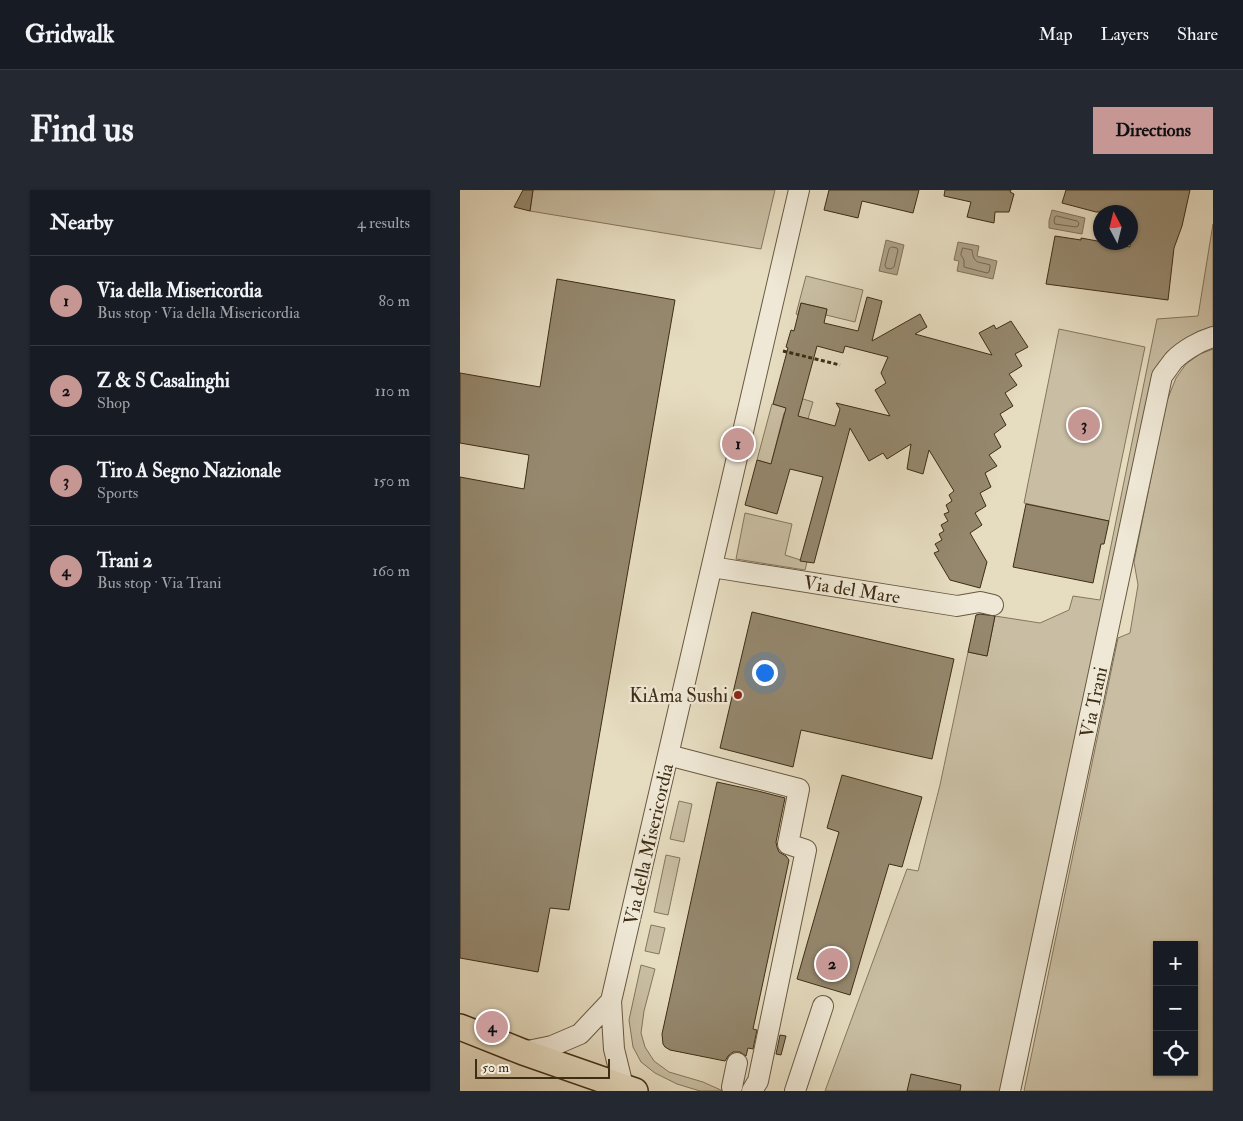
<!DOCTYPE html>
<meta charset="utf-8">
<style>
:root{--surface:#171b24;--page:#242831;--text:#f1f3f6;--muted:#9ea1a6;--line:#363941;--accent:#c59692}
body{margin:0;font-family:"IM FELL Double Pica",serif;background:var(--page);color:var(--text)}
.controls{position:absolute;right:15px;bottom:15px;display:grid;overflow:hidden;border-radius:0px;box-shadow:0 1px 4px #0004}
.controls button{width:45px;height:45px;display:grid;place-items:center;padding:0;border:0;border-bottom:1px solid var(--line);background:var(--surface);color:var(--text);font:25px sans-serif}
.compass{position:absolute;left:633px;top:15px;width:45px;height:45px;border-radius:50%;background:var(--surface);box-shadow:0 1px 4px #0004;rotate:353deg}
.scale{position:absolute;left:15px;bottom:12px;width:135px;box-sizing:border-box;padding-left:5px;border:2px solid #3e2d15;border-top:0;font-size:14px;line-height:18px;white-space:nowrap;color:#3e2d15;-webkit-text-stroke:4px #efe8d6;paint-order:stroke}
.you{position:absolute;left:304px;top:482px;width:18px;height:18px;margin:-12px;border:4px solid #fff;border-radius:50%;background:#1a73e8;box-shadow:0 0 0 8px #1a73e833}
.badge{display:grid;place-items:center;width:32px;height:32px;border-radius:50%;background:var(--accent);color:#111;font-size:16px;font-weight:700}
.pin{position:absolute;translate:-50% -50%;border:2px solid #fff;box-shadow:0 1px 5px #0006}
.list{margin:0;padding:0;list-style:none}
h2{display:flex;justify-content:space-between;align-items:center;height:65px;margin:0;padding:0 20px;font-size:21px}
h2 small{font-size:16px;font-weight:400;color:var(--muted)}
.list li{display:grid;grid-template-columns:32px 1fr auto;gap:15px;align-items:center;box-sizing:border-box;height:90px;padding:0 20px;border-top:1px solid var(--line)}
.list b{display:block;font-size:19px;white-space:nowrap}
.list p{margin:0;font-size:16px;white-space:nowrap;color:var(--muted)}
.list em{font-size:16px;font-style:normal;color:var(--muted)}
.icon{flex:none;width:28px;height:28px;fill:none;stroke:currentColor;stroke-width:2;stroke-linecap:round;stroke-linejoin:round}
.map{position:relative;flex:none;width:753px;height:901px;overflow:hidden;border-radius:0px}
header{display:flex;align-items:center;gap:30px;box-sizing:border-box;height:70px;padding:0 25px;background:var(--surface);border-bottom:1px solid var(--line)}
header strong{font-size:24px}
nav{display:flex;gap:28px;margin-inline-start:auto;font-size:18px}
.intro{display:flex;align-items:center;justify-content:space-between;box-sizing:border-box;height:120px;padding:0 30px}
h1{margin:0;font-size:35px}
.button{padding:12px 22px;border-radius:0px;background:var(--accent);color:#111;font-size:18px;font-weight:700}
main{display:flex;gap:30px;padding:0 30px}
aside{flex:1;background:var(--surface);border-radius:0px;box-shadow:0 1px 4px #0004}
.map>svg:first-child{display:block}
.green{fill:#c9bea3;stroke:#84765c;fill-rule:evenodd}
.water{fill:#ada086;stroke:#817259}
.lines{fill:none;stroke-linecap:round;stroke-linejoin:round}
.shore{stroke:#76664e;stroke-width:1}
.building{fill:#95886e;stroke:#3e2d15;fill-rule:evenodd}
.minor-casing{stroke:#685940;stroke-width:22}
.major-casing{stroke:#3e2d15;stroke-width:28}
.path{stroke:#3e2d15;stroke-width:3;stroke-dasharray:4 2.5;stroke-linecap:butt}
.minor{stroke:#efe8d6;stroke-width:20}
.major{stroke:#e6dcc0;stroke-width:25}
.poi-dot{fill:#8f2418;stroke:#efe8d6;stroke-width:2}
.labels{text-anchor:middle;stroke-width:4.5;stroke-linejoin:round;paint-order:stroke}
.street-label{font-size:19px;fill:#3e2d15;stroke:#efe8d6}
.poi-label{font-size:19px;fill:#3e2d15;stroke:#efe8d6;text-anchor:end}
</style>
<header>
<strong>Gridwalk</strong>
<nav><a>Map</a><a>Layers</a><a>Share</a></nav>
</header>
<div class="intro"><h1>Find us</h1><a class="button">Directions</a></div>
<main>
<aside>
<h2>Nearby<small>4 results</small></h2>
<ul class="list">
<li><span class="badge">1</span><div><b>Via della Misericordia</b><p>Bus stop · Via della Misericordia</p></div><em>80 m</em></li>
<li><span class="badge">2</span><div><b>Z &amp; S Casalinghi</b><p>Shop</p></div><em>110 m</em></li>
<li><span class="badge">3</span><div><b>Tiro A Segno Nazionale</b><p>Sports</p></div><em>150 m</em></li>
<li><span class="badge">4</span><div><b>Trani 2</b><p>Bus stop · Via Trani</p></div><em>160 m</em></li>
</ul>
</aside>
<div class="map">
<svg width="753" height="901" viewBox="0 0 753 901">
<rect width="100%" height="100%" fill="#e6dcc0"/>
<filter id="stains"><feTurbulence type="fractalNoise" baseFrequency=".004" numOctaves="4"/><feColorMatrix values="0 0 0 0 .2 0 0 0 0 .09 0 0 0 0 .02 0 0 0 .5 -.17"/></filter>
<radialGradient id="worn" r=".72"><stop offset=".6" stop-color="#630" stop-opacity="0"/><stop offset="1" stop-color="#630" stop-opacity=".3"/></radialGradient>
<!-- green -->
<path class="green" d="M 73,0 L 315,0 L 301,59 L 70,21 Z
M 753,34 L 753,138 L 707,166 L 542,901 L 365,901 L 447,679 L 458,681 L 480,595 L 508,462 L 527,466 L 535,426 L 580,433 L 609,420 L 613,406 L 640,410 L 697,129 L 738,126 Z
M 346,86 L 403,100 L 395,132 L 366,125 L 367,119 L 341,113 L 338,125 L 336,124 Z
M 599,139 L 685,157 L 649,331 L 564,313 Z
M 753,159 L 753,901 L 564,901 L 658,448 L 670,443 L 678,395 L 674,372 L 706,213 L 716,188 L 726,174 L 740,164 ZM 697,755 L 734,755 L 734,882 L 697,882 Z
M 340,208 L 353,212 L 348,229 L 324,223 L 311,274 L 297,270 L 312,214 L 336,220 Z
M 285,323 L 332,334 L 325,365 L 347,372 L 345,380 L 276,369 Z
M 219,611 L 232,614 L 224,652 L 210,649 Z
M 206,665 L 220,668 L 208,725 L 194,722 Z
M 191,735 L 205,738 L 199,764 L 185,761 Z
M 181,775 L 195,779 L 184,821 L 181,843 L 185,857 L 194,871 L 209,882 L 243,892 L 263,901 L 240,901 L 217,894 L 195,883 L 181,872 L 173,857 L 169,830 Z"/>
<!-- water -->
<path class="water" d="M 592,20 L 625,28 L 622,44 L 589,38 L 589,31 Z
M 426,50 L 444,55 L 437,85 L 419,81 Z
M 498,52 L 519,56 L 517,66 L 537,71 L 533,89 L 497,81 L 499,71 L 494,70 Z"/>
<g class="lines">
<!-- shore -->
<path class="shore" d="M 597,26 L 617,31 L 619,33 L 618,36 L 616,37 L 595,34 L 594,31 L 595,27 Z
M 432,57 L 437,58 L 438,60 L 434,77 L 431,79 L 426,78 L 425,75 L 429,59 Z
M 503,58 L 512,60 C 514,75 518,71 530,75 L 530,77 L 529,82 L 527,83 L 504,77 L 504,70 L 501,65 Z"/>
</g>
<!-- building -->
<path class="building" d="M 63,0 L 73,0 L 70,21 L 54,17 Z
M 369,0 L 459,0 L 453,23 L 402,11 L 398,28 L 364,20 Z
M 485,0 L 551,0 L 550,2 L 554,4 L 549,22 L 535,22 L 534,33 L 507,27 L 511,12 L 484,6 Z
M 606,0 L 730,0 L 722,36 L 714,58 L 708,110 L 586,94 L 595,46 L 621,50 L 621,48 L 670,57 L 670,22 L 636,22 L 602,13 Z
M 97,89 L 215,110 L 109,720 L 90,718 L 78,782 L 0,768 L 0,287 L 64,299 L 69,265 L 0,253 L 0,183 L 80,197 Z
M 407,107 L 422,111 L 412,151 L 460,124 L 467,137 L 455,144 L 532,165 L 519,143 L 534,135 L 536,139 L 551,131 L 568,157 L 555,164 L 562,176 L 549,184 L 557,195 L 545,203 L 553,216 L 540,224 L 546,235 L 534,244 L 541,257 L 529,265 L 537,276 L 525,283 L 531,297 L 520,303 L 526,316 L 515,323 L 522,335 L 510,343 L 527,372 L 520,398 L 490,390 L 474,363 L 479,361 L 475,354 L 482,350 L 479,344 L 484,341 L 481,335 L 488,331 L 484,324 L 489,322 L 486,315 L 492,311 L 489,305 L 494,301 L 469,260 L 463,284 L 447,279 L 451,254 L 427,269 L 423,263 L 409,271 L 390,238 L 354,373 L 340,371 L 363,287 L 330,279 L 317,324 L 285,315 L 297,270 L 311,274 L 326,218 L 313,214 L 328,158 L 326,157 L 331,140 L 334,141 L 341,113 L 367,119 L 364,133 L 398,141 ZM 357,156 L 383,163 L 385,156 L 428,167 L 421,183 L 426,193 L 415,200 L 430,226 L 376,213 L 380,219 L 375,236 L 338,226 Z
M 566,314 L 649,331 L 644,354 L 641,354 L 633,393 L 553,377 Z
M 292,422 L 494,469 L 472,569 L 341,540 L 333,577 L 260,558 Z
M 520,424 L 535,426 L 527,466 L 508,462 L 516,425 Z
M 382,585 L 462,607 L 442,677 L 429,674 L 390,805 L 337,789 L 379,642 L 367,638 Z
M 257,592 L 298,601 L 325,608 L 316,652 L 317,657 L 319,662 L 326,666 L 329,670 L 293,839 L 297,840 L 293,859 L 288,858 L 286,866 L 280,862 L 273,862 L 268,866 L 265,871 L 210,860 L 205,857 L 203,854 L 202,844 Z
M 320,845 L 326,846 L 321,865 L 316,864 Z
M 451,884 L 501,895 L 500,901 L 447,901 Z"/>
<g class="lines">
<!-- minor casing -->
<g class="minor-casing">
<path id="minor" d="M 252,377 L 497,416 L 520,412 L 533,415
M 208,565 L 339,599 L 328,654 L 346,660 L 298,891 L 292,901
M 63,862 L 92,856 L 120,844 L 151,811
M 163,896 L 154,859 L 151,811 L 339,0
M 272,897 L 277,873
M 335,901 L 363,816
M 550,901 L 702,186 C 706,181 710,175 714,170 C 724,160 740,151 753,147"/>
</g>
<!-- major casing -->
<g class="major-casing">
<path id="major" d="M 0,837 L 63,862 L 175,901"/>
</g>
<!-- path -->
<path class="path" d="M 323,161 L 380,175"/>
<!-- minor -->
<use href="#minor" class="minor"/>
<!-- major -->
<use href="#major" class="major"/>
</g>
<!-- markers -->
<circle class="poi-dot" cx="278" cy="505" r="5"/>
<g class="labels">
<!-- street labels -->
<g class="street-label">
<text transform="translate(392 399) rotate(9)" y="7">Via del Mare</text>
<text transform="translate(633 512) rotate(-78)" y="7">Via Trani</text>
<text transform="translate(188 654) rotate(-77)" y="7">Via della Misericordia</text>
</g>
<!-- poi labels -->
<g class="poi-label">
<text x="268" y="512">KiAma Sushi</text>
</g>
</g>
<rect width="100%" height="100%" filter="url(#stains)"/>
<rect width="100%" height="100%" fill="url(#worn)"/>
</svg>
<div class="controls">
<button>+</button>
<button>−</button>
<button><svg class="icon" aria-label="locate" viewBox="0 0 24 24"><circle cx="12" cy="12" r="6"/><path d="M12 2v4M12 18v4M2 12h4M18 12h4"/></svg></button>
</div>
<svg class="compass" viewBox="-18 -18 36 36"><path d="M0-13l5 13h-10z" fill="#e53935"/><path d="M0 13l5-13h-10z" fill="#9ea1a6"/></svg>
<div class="scale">50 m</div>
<div class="you"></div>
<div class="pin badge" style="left:278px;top:254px">1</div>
<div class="pin badge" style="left:372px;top:774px">2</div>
<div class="pin badge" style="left:624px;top:235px">3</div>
<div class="pin badge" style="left:32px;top:837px">4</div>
</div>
</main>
